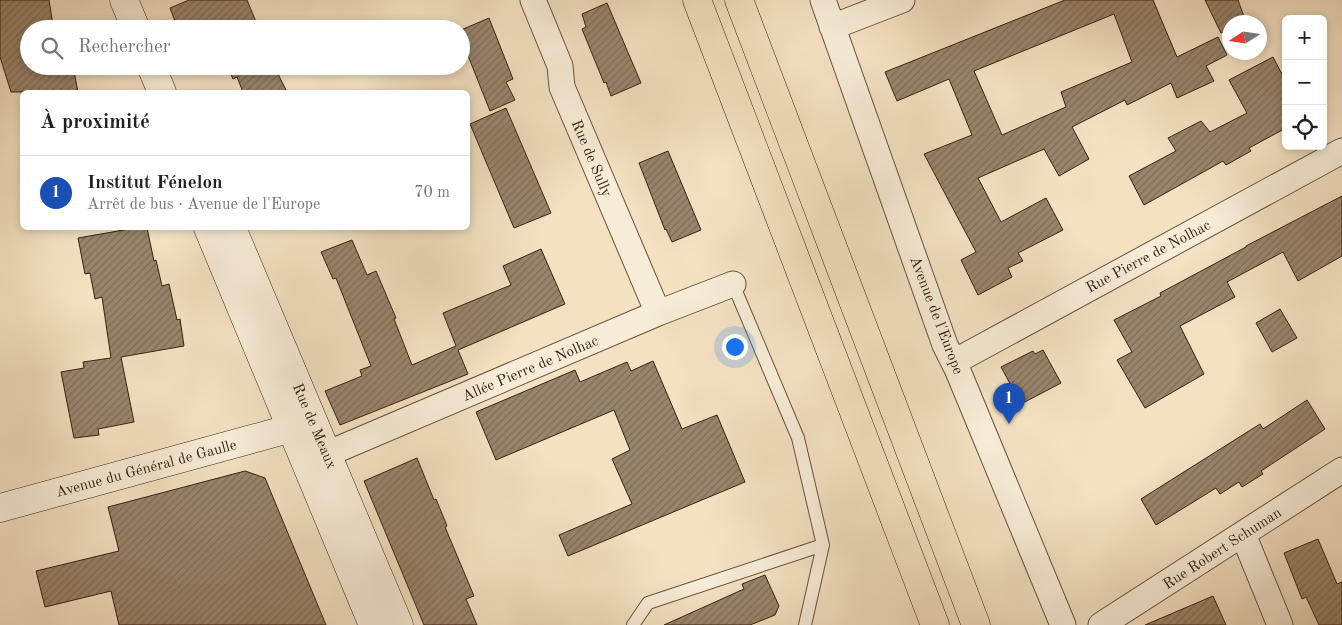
<!DOCTYPE html>
<html lang="fr">
<meta charset="utf-8">
<style>
:root{--surface:#fff;--page:#f2f2f2;--text:#202124;--muted:#757577;--line:#e0e0e0;--accent:#b45309}
body{margin:0;font-family:"Old Standard TT",serif;background:var(--page);color:var(--text)}
.controls{position:absolute;right:15px;top:15px;display:grid;overflow:hidden;border-radius:8px;box-shadow:0 2px 8px #0003}
.controls button{width:45px;height:45px;display:grid;place-items:center;padding:0;border:0;border-bottom:1px solid var(--line);background:var(--surface);color:var(--text);font:25px sans-serif}
.compass{position:absolute;left:1222px;top:15px;width:45px;height:45px;border-radius:50%;background:var(--surface);box-shadow:0 2px 8px #0003;rotate:258deg}
.you{position:absolute;left:734px;top:346px;width:18px;height:18px;margin:-12px;border:4px solid #fff;border-radius:50%;background:#1a73e8;box-shadow:0 0 0 8px #1a73e833}
.badge{display:grid;place-items:center;width:32px;height:32px;border-radius:50%;background:var(--accent);color:#fff;font-size:16px;font-weight:700}
.pin{position:absolute;translate:-50% -41px;filter:drop-shadow(0 1px 2px #0008)}
.pin::after{content:'';position:absolute;top:26px;width:18px;height:15px;background:inherit;clip-path:polygon(0 0,100% 0,50% 100%)}
.list{margin:0;padding:0;list-style:none}
h2{display:flex;justify-content:space-between;align-items:center;height:65px;margin:0;padding:0 20px;font-size:21px}
h2 small{font-size:16px;font-weight:400;color:var(--muted)}
.list li{display:grid;grid-template-columns:32px 1fr auto;gap:15px;align-items:center;box-sizing:border-box;height:75px;padding:0 20px;border-top:1px solid var(--line)}
.list b{display:block;font-size:19px;white-space:nowrap}
.list p{margin:0;font-size:16px;white-space:nowrap;color:var(--muted)}
.list em{font-size:16px;font-style:normal;color:var(--muted)}
.icon{flex:none;width:28px;height:28px;fill:none;stroke:currentColor;stroke-width:2;stroke-linecap:round;stroke-linejoin:round}
.map{position:relative;flex:none;width:1342px;height:625px;overflow:hidden}
.search{position:absolute;background:var(--surface);box-shadow:0 2px 8px #0003;left:20px;top:20px;width:450px;height:55px;display:flex;align-items:center;gap:12px;box-sizing:border-box;padding:0 18px;border-radius:28px;color:var(--muted);font-size:19px}
.panel{position:absolute;background:var(--surface);box-shadow:0 2px 8px #0003;left:20px;top:90px;width:450px;height:140px;border-radius:8px}
.map>svg:first-child{display:block}
.building{fill:url(#building-hatch);stroke:#382110;fill-rule:evenodd}
.lines{fill:none;stroke-linecap:round;stroke-linejoin:round}
.lane-casing{stroke:#67513c;stroke-width:14}
.street-casing{stroke:#67513c;stroke-width:27}
.secondary-casing{stroke:#382110;stroke-width:29}
.highway-casing{stroke:#382110;stroke-width:29}
.lane{stroke:#f7ecd7;stroke-width:12}
.street{stroke:#f7ecd7;stroke-width:25}
.secondary{stroke:#f7ecd7;stroke-width:28}
.highway{stroke:#f3e1c2;stroke-width:28}
.labels{text-anchor:middle;stroke-width:4;stroke-linejoin:round;paint-order:stroke}
.street-label{font-size:15px;fill:#382110;stroke:#f7ecd7}
</style>
<div class="map">
<svg width="1342" height="625" viewBox="0 0 1342 625">
<defs>
<pattern id="building-hatch" width="6" height="6" patternUnits="userSpaceOnUse" patternTransform="scale(1.25)"><rect width="6" height="6" fill="#99856d"/><path d="M-1 1l2-2M0 6l6-6M5 7l2-2" fill="none" stroke="#7e6c58"/></pattern>
</defs>
<rect width="100%" height="100%" fill="#f3e1c2"/>
<filter id="stains"><feTurbulence type="fractalNoise" baseFrequency=".004" numOctaves="4"/><feColorMatrix values="0 0 0 0 .2 0 0 0 0 .09 0 0 0 0 .02 0 0 0 .5 -.17"/></filter>
<radialGradient id="worn" r=".72"><stop offset=".6" stop-color="#630" stop-opacity="0"/><stop offset="1" stop-color="#630" stop-opacity=".3"/></radialGradient>
<!-- building -->
<path class="building" d="M 0,0 L 49,0 L 53,25 L 58,24 L 59,29 L 29,29 L 29,66 L 73,66 L 78,92 L 11,92 L 0,57 Z
M 189,0 L 247,0 L 259,29 L 178,29 L 170,8 Z
M 1065,0 L 1153,0 L 1177,57 L 1218,37 L 1227,55 L 1206,66 L 1214,81 L 1177,98 L 1171,83 L 1127,105 L 1125,100 L 1072,127 L 1089,159 L 1059,176 L 1044,149 L 978,178 L 1001,222 L 1046,198 L 1063,230 L 1018,253 L 1023,261 L 1008,268 L 1012,277 L 978,295 L 961,260 L 976,252 L 924,154 L 972,135 L 949,79 L 897,101 L 885,72 ZM 1114,14 L 1132,62 L 1061,92 L 1066,107 L 1002,135 L 974,71 Z
M 1205,0 L 1238,0 L 1246,22 L 1230,22 L 1230,29 L 1221,33 Z
M 607,3 L 641,83 L 611,96 L 606,82 L 604,83 L 582,29 L 586,27 L 582,14 Z
M 489,18 L 513,79 L 506,82 L 515,100 L 490,111 L 461,38 L 461,30 Z
M 1273,57 L 1286,82 L 1286,128 L 1249,148 L 1251,151 L 1226,165 L 1223,161 L 1144,205 L 1129,176 L 1176,151 L 1168,138 L 1201,121 L 1210,132 L 1247,113 L 1229,80 Z
M 227,66 L 274,66 L 287,92 L 243,92 L 237,77 L 233,79 Z
M 506,108 L 551,213 L 514,228 L 470,124 Z
M 668,151 L 701,230 L 672,242 L 666,229 L 665,230 L 639,163 Z
M 1342,196 L 1342,256 L 1298,281 L 1283,252 L 1227,282 L 1235,297 L 1180,326 L 1204,374 L 1145,408 L 1117,360 L 1132,352 L 1114,320 L 1161,296 L 1160,293 L 1246,247 L 1246,246 Z
M 135,228 L 147,228 L 154,261 L 156,260 L 162,286 L 169,284 L 177,320 L 180,319 L 184,346 L 121,357 L 134,422 L 98,429 L 99,435 L 74,438 L 61,372 L 84,368 L 83,362 L 111,358 L 102,297 L 95,299 L 90,273 L 85,274 L 78,238 Z
M 352,240 L 367,275 L 376,271 L 396,318 L 394,319 L 412,365 L 456,346 L 443,313 L 511,285 L 503,266 L 541,249 L 565,304 L 458,350 L 468,374 L 340,425 L 325,391 L 362,376 L 360,370 L 371,366 L 336,278 L 333,279 L 321,252 Z
M 1280,309 L 1297,338 L 1272,352 L 1256,323 Z
M 1043,350 L 1061,383 L 1021,404 L 1001,367 L 1033,351 L 1035,354 Z
M 653,361 L 682,429 L 717,415 L 745,482 L 568,556 L 559,535 L 632,504 L 612,459 L 630,450 L 614,410 L 496,460 L 476,412 L 575,370 L 580,382 L 627,362 L 631,371 Z
M 1307,400 L 1325,429 L 1261,471 L 1263,474 L 1242,487 L 1239,482 L 1220,494 L 1216,488 L 1156,525 L 1141,499 L 1260,424 L 1263,429 Z
M 417,458 L 434,500 L 436,499 L 447,526 L 445,527 L 474,596 L 466,599 L 477,625 L 424,625 L 364,481 Z
M 245,471 L 265,478 L 326,625 L 119,625 L 111,591 L 45,607 L 36,571 L 119,551 L 108,507 Z
M 1318,539 L 1337,584 L 1342,582 L 1342,625 L 1319,625 L 1306,597 L 1302,599 L 1284,553 Z
M 765,575 L 779,606 L 775,615 L 750,625 L 664,625 L 744,589 L 742,584 Z
M 1213,596 L 1226,625 L 1145,625 Z"/>
<g class="lines">
<!-- lane casing -->
<g class="lane-casing">
<path id="lane" d="M 733,284 L 798,438 L 823,545 L 805,625
M 633,625 L 648,603 L 823,545"/>
</g>
<!-- street casing -->
<g class="street-casing">
<path id="street" d="M 533,0 L 560,66 L 562,87 L 658,313
M 823,0 L 945,345 L 958,371 L 1063,625
M 832,27 L 902,0
M 954,362 L 1342,151
M 327,454 L 658,313 L 733,284
M 1243,534 L 1280,625
M 1101,625 L 1342,470"/>
</g>
<!-- secondary casing -->
<g class="secondary-casing">
<path id="secondary" d="M 124,0 L 136,29
M 151,66 L 162,92
M 208,228 L 373,625
M 232,228 L 399,625
M 0,508 L 292,428"/>
</g>
<!-- highway casing -->
<g class="highway-casing">
<path id="highway" d="M 697,0 L 935,625
M 739,0 L 976,625"/>
</g>
<!-- lane -->
<use href="#lane" class="lane"/>
<!-- street -->
<use href="#street" class="street"/>
<!-- secondary -->
<use href="#secondary" class="secondary"/>
<!-- highway -->
<use href="#highway" class="highway"/>
</g>
<g class="labels">
<!-- street labels -->
<g class="street-label">
<text transform="translate(592 158) rotate(67)" y="5">Rue de Sully</text>
<text transform="translate(1148 256) rotate(-28)" y="5">Rue Pierre de Nolhac</text>
<text transform="translate(937 315) rotate(69)" y="5">Avenue de l'Europe</text>
<text transform="translate(530 368) rotate(-23)" y="5">Allée Pierre de Nolhac</text>
<text transform="translate(315 426) rotate(67)" y="5">Rue de Meaux</text>
<text transform="translate(146 468) rotate(-15)" y="5">Avenue du Général de Gaulle</text>
<text transform="translate(1222 548) rotate(-33)" y="5">Rue Robert Schuman</text>
</g>
</g>
<rect width="100%" height="100%" filter="url(#stains)"/>
<rect width="100%" height="100%" fill="url(#worn)"/>
</svg>
<div class="controls">
<button>+</button>
<button>−</button>
<button><svg class="icon" aria-label="locate" viewBox="0 0 24 24"><circle cx="12" cy="12" r="6"/><path d="M12 2v4M12 18v4M2 12h4M18 12h4"/></svg></button>
</div>
<svg class="compass" viewBox="-18 -18 36 36"><path d="M0-13l5 13h-10z" fill="#e53935"/><path d="M0 13l5-13h-10z" fill="#757577"/></svg>
<div class="you"></div>
<div class="pin badge" style="left:1009px;top:424px;background:#1a4fb4">1</div>
<div class="search"><svg class="icon" aria-label="search" viewBox="0 0 24 24"><circle cx="10" cy="10" r="6"/><path d="M15 15l6 6"/></svg>Rechercher</div>
<section class="panel">
<h2>À proximité<small></small></h2>
<ul class="list">
<li><span class="badge" style="background:#1a4fb4">1</span><div><b>Institut Fénelon</b><p>Arrêt de bus · Avenue de l'Europe</p></div><em>70 m</em></li>
</ul>
</section>
</div>
